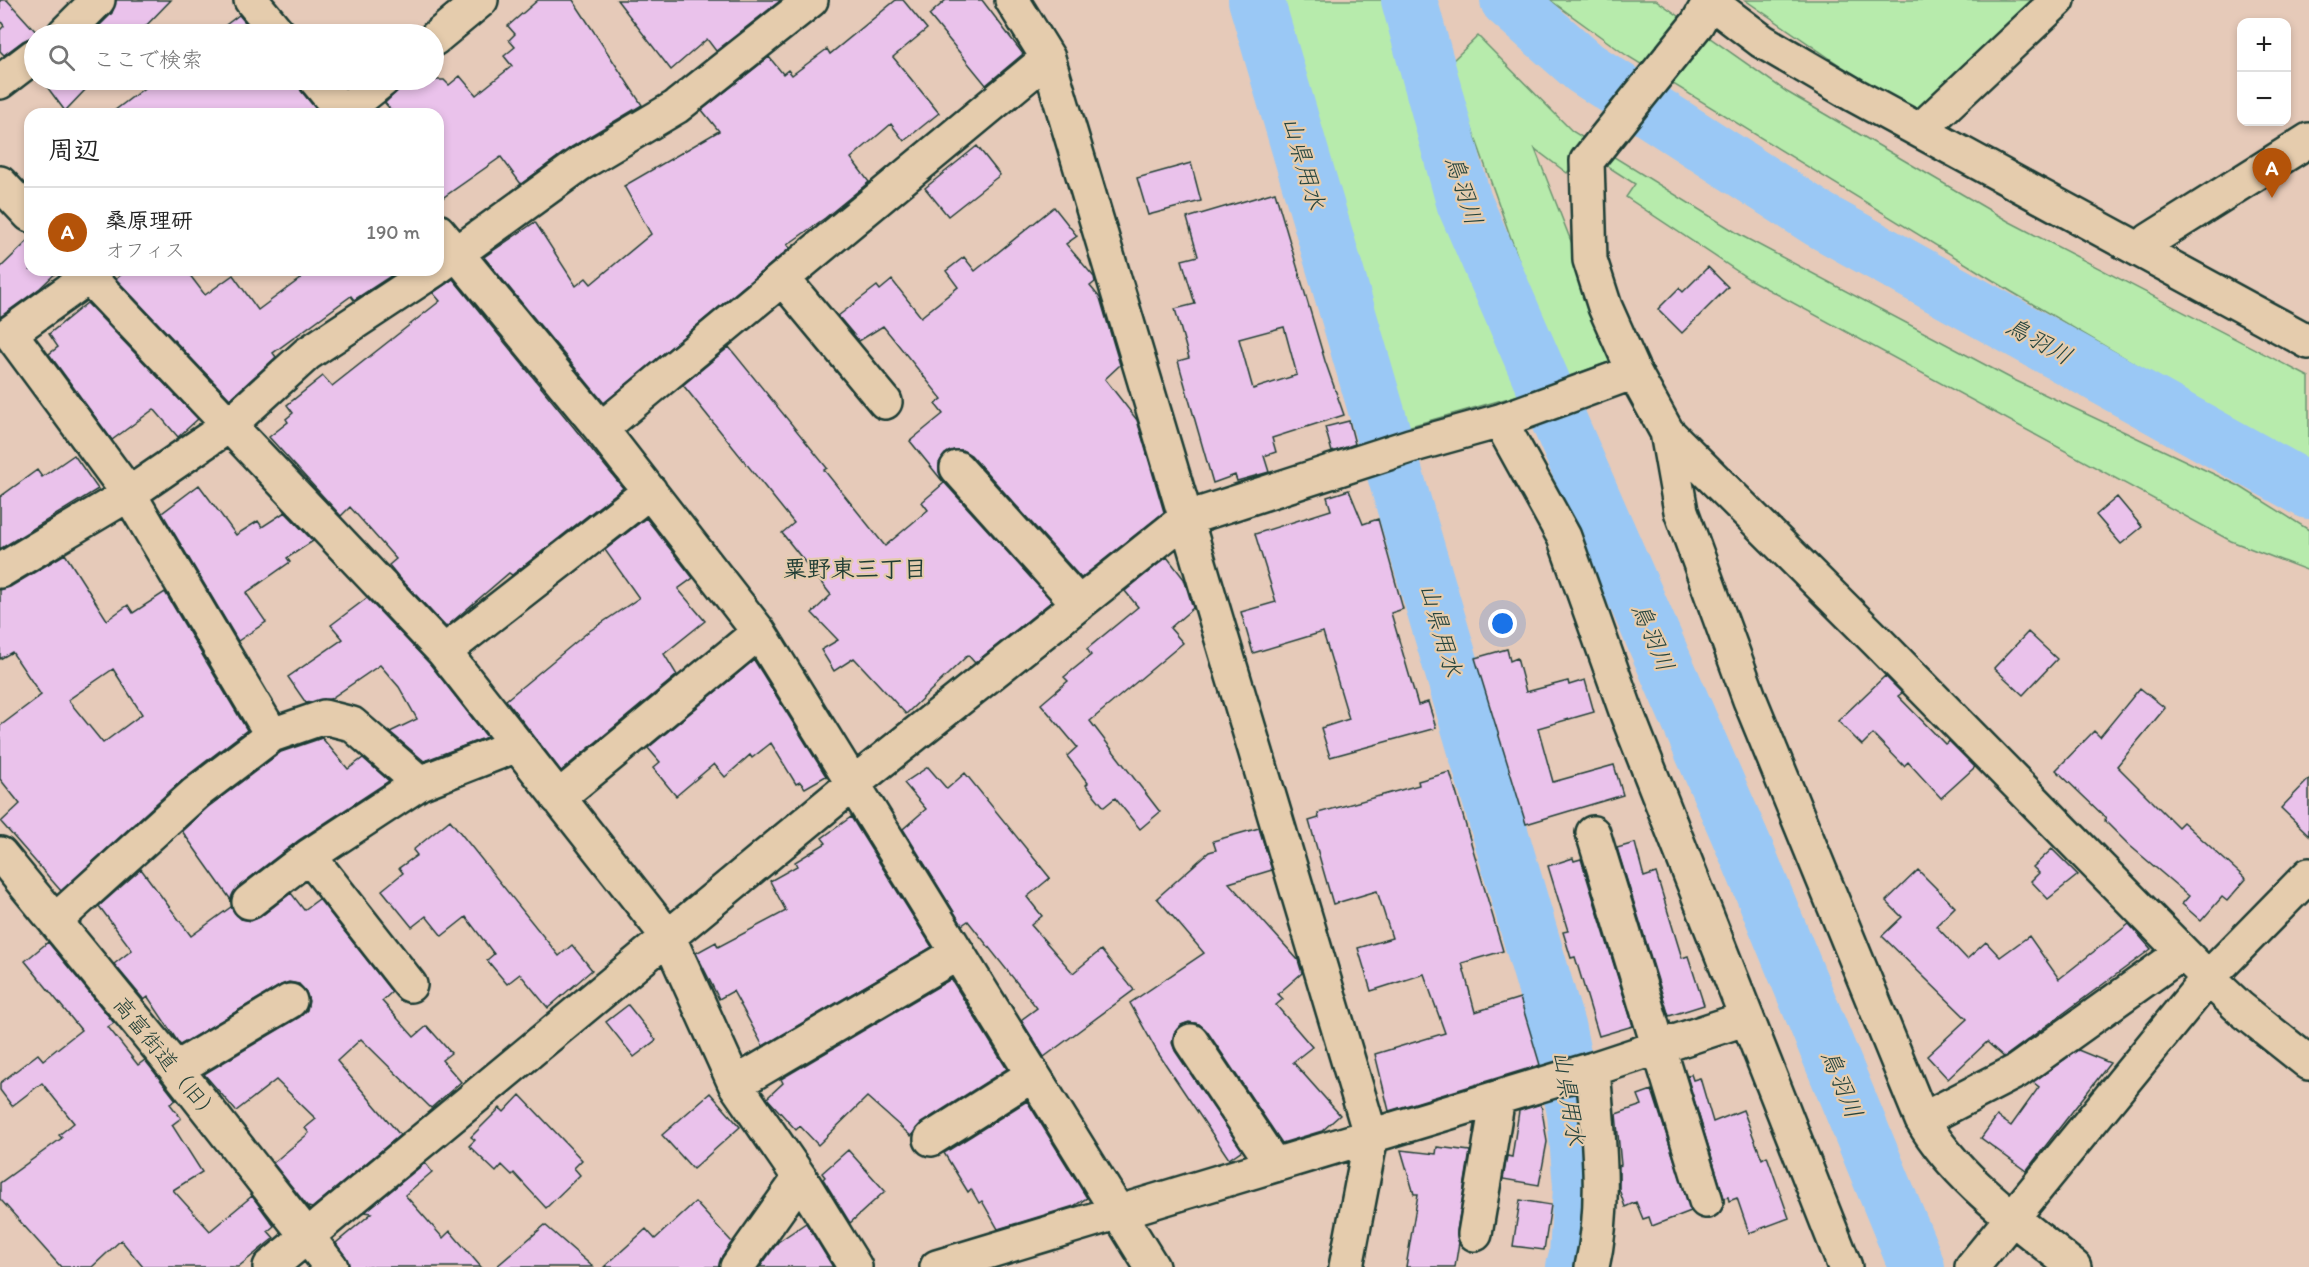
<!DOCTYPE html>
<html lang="ja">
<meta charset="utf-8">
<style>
:root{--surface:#fff;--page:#f6f6f6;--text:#222;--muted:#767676;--line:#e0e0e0;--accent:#b45309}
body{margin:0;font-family:Itim,"Klee One",sans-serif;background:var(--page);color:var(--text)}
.controls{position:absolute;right:18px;top:18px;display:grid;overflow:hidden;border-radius:12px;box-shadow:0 3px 9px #0003}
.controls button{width:54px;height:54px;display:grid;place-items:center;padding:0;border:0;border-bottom:2px solid var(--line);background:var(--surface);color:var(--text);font:30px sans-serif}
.you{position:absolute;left:1503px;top:624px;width:21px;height:21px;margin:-15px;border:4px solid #fff;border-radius:50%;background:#1a73e8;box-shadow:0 0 0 9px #1a73e833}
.badge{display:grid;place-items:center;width:39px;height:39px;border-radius:50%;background:var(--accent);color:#fff;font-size:20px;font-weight:700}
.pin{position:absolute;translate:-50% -50px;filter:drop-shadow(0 2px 3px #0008)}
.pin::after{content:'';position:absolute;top:32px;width:21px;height:18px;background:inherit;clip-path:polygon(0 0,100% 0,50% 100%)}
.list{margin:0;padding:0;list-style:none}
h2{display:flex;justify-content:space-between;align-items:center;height:78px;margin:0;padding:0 24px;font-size:26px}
h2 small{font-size:20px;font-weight:400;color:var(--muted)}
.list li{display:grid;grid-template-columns:39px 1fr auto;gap:18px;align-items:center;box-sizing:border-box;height:90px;padding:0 24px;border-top:2px solid var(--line)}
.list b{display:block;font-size:22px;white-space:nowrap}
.list p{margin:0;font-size:20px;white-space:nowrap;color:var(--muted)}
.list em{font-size:20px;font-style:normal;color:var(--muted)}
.icon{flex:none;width:33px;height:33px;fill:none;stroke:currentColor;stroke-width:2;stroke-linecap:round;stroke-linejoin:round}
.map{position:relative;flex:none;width:2309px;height:1267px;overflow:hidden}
.search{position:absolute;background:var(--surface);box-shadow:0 3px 9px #0003;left:24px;top:24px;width:420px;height:66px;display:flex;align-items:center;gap:15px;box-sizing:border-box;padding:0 21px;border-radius:33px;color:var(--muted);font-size:22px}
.panel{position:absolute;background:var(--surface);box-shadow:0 3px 9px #0003;left:24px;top:108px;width:420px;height:168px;border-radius:18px}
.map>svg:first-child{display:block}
.green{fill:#b7ebac;stroke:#6b9470;stroke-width:1.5}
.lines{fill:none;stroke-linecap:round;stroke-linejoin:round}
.river{stroke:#9ac8f5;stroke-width:56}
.building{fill:#eac2eb;stroke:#1f3d34;stroke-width:1.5;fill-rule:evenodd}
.minor-casing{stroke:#1f3d34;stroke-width:38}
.minor{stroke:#e5ccad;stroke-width:33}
.labels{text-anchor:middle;stroke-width:4.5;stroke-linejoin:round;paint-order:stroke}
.street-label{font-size:22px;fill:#1f3d34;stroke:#e5ccad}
.water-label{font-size:24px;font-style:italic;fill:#25443e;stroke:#e5ccad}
.neighbourhood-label{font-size:24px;font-weight:bold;fill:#1f3d34;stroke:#e5ccad}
</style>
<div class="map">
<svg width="2309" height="1267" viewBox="0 0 2309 1267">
<rect width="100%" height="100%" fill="#e6cab9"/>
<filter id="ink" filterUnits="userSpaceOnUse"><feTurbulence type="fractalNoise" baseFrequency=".0167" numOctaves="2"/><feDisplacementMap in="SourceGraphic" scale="12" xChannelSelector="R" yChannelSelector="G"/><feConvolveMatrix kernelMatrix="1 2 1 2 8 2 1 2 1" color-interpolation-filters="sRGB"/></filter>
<g filter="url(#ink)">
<!-- green -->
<path class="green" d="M 1274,0 L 1404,0 L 1426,73 L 1537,390 L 1407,427 Z
M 1550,0 L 1656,0 L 1787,92 L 2008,221 L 2309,377 L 2309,465 L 2012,292 L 1626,55 Z
M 1745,0 L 2043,0 L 1915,117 Z
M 1478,36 L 1572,131 L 1742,236 L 2012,379 L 2239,486 L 2309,530 L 2309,571 L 2231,541 L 1749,279 L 1626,197 L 1635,184 L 1584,151 L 1567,173 L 1535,149 L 1617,359 L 1561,379 L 1449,64 Z"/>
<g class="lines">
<!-- river -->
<path class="river" d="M 1256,0 L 1558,1030 L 1575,1113 L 1581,1186 L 1577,1256 L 1574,1267
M 1409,0 L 1464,202 L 1750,860 L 1917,1267
M 1508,0 L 1585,68 L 1820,220 L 2309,491"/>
</g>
<!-- building -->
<path class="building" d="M 0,0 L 7,0 L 38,34 L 23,41 L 4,55 L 0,51 L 0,30 L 4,26 L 0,20 Z
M 116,0 L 171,0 L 138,34 L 105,34 L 98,27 L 112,13 Z
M 538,0 L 573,0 L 642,105 L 570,148 L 521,184 L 501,157 L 438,201 L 438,114 L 394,114 L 385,103 L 408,80 L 444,80 L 449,85 L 460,76 L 476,95 L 512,66 L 504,56 L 515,47 L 509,40 L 515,34 L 508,26 Z
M 617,0 L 781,0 L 716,51 L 707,39 L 671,70 Z
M 896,0 L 903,0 L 927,29 L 893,57 L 939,113 L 904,141 L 891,124 L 851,158 L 869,182 L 825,218 L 787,245 L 790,248 L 604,403 L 484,257 L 535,222 L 576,286 L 586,278 L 591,284 L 651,234 L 624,186 L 719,131 L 702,110 L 769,57 L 783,74 L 788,70 L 792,75 L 827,49 L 830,54 Z
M 946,0 L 982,0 L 1023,54 L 986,85 L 929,15 Z
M 239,15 L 255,34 L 214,34 Z
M 42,80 L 79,80 L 87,88 L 65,111 Z
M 155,80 L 298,80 L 301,91 L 320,114 L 110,114 Z
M 977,146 L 1000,175 L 948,216 L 925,188 Z
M 1191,163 L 1201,201 L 1148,215 L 1137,178 Z
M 1275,192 L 1325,361 L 1344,415 L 1272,438 L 1276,452 L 1264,456 L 1269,472 L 1237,481 L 1235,475 L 1213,483 L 1178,361 L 1189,358 L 1175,309 L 1195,304 L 1182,260 L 1198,256 L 1187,218 ZM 1284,327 L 1297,375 L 1253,389 L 1239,339 Z
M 1054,207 L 1077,236 L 1066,244 L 1094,277 L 1095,282 L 1090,286 L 1100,298 L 1120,365 L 1105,379 L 1137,420 L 1164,512 L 1081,578 L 971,455 L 962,450 L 954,450 L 945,454 L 939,463 L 939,472 L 943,481 L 1052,601 L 975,663 L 968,655 L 906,714 L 854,658 L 834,671 L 821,650 L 838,640 L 812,613 L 831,595 L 782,533 L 794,523 L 683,385 L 729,347 L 827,468 L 824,470 L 885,546 L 928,510 L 922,502 L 944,483 L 910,441 L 943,414 L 935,404 L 942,399 L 883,326 L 859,341 L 838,316 L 877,286 L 880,290 L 892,280 L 921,317 L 958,287 L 946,271 L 964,257 L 975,271 Z
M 30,239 L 30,270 L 59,270 L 40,288 L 0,317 L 0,268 Z
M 1708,267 L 1728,287 L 1682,333 L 1658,309 L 1679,288 L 1683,292 Z
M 127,270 L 186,270 L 205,295 L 233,275 L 258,310 L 312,270 L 400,270 L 354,300 L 351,296 L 273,353 L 276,357 L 230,399 L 116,279 Z
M 453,279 L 623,488 L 512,575 L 509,573 L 446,627 L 398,576 L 389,565 L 396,559 L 350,507 L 341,516 L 269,437 L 288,422 L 286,419 L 293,413 L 287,405 L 323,376 L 332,386 L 440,301 L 433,293 Z
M 87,303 L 198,419 L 178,437 L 154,409 L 112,440 L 49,354 L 58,347 L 49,334 Z
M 1349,421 L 1355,444 L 1332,452 L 1325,427 Z
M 74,455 L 98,489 L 0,549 L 0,497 L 37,470 L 42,477 Z
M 199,485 L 236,535 L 258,521 L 262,527 L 285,512 L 313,541 L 287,558 L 290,562 L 246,593 L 266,622 L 238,641 L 162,513 Z
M 1349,490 L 1363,524 L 1378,519 L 1403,609 L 1391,613 L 1418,705 L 1428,702 L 1436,728 L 1330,757 L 1321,728 L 1349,719 L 1323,632 L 1253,653 L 1241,612 L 1276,602 L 1255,534 L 1331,510 L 1327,497 Z
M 2117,497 L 2142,527 L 2121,544 L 2096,515 Z
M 646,518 L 693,578 L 678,589 L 705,621 L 664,654 L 677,675 L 561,771 L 506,700 L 588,632 L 639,598 L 605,550 Z
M 65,554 L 107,620 L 128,605 L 133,613 L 165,592 L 247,730 L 183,779 L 61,891 L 1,822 L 20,804 L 0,779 L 0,726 L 41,695 L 12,652 L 0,659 L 0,590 L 10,587 ZM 113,669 L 142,714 L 103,743 L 68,700 Z
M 1167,557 L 1184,579 L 1193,608 L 1170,628 L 1183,643 L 1090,721 L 1160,812 L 1140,829 L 1115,798 L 1104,807 L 1086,785 L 1088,783 L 1067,756 L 1077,747 L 1041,704 L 1068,681 L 1064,677 L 1091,655 L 1087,649 L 1138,607 L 1125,591 Z
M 367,598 L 430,664 L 487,737 L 424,761 L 390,732 L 417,719 L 399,687 L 380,665 L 330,699 L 306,703 L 288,677 L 343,639 L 331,625 Z
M 2028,632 L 2057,659 L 2023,695 L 1994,668 Z
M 1507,649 L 1510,661 L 1517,658 L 1526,692 L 1568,681 L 1569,685 L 1585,680 L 1594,712 L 1538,728 L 1553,782 L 1614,765 L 1623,795 L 1526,824 L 1475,658 Z
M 754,660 L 826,776 L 805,788 L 800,782 L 796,784 L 771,743 L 752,758 L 750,755 L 725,777 L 714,764 L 676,796 L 653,768 L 660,762 L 648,748 Z
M 1885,676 L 1902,693 L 1898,696 L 1945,744 L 1949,741 L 1975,767 L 1941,798 L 1908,762 L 1904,766 L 1873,734 L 1862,745 L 1838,721 Z
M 2140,688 L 2165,708 L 2117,766 L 2178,827 L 2183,822 L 2246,879 L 2227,901 L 2222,897 L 2201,921 L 2182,904 L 2189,896 L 2129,845 L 2104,820 L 2106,818 L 2056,770 L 2094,731 L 2100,737 Z
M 322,738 L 348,769 L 363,758 L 389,781 L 299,840 L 238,887 L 231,900 L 182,831 L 208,807 L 281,752 Z
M 928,767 L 947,789 L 965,773 L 1050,878 L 1027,897 L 1042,916 L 1031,925 L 1073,973 L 1101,950 L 1134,990 L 1044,1057 L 1021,1020 L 1037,1008 L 968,921 L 962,925 L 903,829 L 926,809 L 904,783 Z
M 1450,772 L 1503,951 L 1462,963 L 1475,1012 L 1520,998 L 1540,1065 L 1389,1111 L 1375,1054 L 1445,1033 L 1424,974 L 1371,991 L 1358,948 L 1392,938 L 1377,891 L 1333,904 L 1309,821 L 1319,818 L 1318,813 L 1419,785 L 1418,781 Z
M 2309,779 L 2309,835 L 2281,808 Z
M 851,817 L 932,947 L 763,1046 L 733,991 L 719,999 L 696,953 L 716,942 L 718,947 L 786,911 L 770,881 L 797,866 L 795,862 L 826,843 L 822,838 Z
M 450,820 L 559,956 L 572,945 L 592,970 L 548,1008 L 520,974 L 507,984 L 487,960 L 494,954 L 466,917 L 442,936 L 426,916 L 412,927 L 382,890 L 403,873 L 399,868 L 417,855 L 413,850 Z
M 1259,828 L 1272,870 L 1229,883 L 1298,960 L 1302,973 L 1278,994 L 1283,999 L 1276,1005 L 1312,1047 L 1293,1062 L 1340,1115 L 1322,1131 L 1282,1143 L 1207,1031 L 1199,1024 L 1189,1022 L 1181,1025 L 1174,1033 L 1172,1043 L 1175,1051 L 1242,1150 L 1229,1159 L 1158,1053 L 1130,1003 L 1204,953 L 1157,898 L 1209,852 L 1216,850 L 1213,841 Z
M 1635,843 L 1644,877 L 1656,873 L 1682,958 L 1688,956 L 1704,1005 L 1669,1016 L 1617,848 Z
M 2052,849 L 2078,875 L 2048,899 L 2031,881 L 2039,873 L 2033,867 Z
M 1573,858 L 1574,861 L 1581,859 L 1633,1026 L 1599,1036 L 1575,957 L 1571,958 L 1563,932 L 1568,931 L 1548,866 Z
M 141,869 L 191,936 L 231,907 L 241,919 L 251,921 L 260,917 L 291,893 L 304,910 L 319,899 L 392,992 L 382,1001 L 414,1037 L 427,1026 L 451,1053 L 442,1060 L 461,1082 L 431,1108 L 361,1039 L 337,1061 L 400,1135 L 312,1208 L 308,1207 L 273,1163 L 309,1133 L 305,1128 L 316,1119 L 276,1080 L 236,1111 L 204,1074 L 300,1017 L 307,1010 L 309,1001 L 306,992 L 299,984 L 289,982 L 281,985 L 180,1045 L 148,997 L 144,1000 L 114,964 L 132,950 L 99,906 Z
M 1918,870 L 1955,907 L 1936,926 L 1967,959 L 1986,942 L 2000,957 L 2029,936 L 2059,979 L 2129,924 L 2151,949 L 2007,1055 L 2004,1057 L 1987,1042 L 1948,1079 L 1927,1056 L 1967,1019 L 1882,936 L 1902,917 L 1886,901 Z
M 48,942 L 114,1023 L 108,1027 L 138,1065 L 145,1060 L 176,1100 L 170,1104 L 181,1118 L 172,1125 L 202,1172 L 173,1190 L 210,1231 L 252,1196 L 274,1226 L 268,1231 L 274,1238 L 238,1267 L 143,1267 L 121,1240 L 92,1267 L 61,1267 L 0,1199 L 0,1183 L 62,1138 L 59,1135 L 74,1123 L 42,1083 L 12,1106 L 0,1090 L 0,1083 L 38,1054 L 43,1060 L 81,1030 L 25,961 Z
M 951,979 L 1007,1069 L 921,1123 L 911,1136 L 867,1097 L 818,1145 L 800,1126 L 796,1130 L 767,1098 L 783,1083 L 781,1079 Z
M 628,1005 L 656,1040 L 634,1057 L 606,1022 Z
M 2078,1050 L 2110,1063 L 2026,1171 L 1981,1138 L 1997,1116 L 2011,1126 L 2039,1087 L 2033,1082 Z
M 1691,1074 L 1693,1080 L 1700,1078 L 1713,1122 L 1743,1110 L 1762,1159 L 1767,1156 L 1789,1218 L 1749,1233 L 1737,1198 L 1729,1201 L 1728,1197 L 1724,1198 L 1687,1076 Z
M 1652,1090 L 1691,1211 L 1652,1226 L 1649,1217 L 1643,1219 L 1636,1202 L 1625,1207 L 1619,1189 L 1619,1166 L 1621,1165 L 1616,1114 L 1642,1105 L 1638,1095 Z
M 710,1093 L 740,1127 L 693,1169 L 662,1135 Z
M 520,1095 L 582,1160 L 574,1168 L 580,1175 L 546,1208 L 514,1173 L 512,1175 L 502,1165 L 496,1172 L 469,1146 L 475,1140 L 471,1137 L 500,1108 L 504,1112 Z
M 1027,1101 L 1087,1198 L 1074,1206 L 998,1229 L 982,1201 L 979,1203 L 971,1189 L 968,1192 L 944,1153 Z
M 1541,1104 L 1547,1142 L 1539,1185 L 1503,1179 L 1507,1156 L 1512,1157 L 1519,1111 Z
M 1437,1147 L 1470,1151 L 1457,1231 L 1459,1242 L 1455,1267 L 1406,1267 L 1418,1194 L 1414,1194 L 1401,1150 L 1436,1154 Z
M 848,1150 L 885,1191 L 850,1223 L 823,1179 L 825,1177 L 822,1173 Z
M 425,1163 L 432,1172 L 405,1195 L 443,1238 L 450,1231 L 481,1267 L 350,1267 L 336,1243 L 372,1213 L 365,1212 Z
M 1520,1200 L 1551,1205 L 1544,1250 L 1513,1246 Z
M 695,1202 L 732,1242 L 722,1256 L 719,1267 L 604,1267 L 646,1229 L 655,1239 Z
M 806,1223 L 833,1267 L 760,1267 L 778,1242 Z
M 545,1225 L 593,1267 L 496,1267 Z"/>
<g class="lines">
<!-- minor casing -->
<g class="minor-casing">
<path id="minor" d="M 251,0 L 279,34
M 1012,0 L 1048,58 L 1371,1137 L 1346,1267
M 1708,0 L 1762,41 L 1854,95 L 2309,342
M 1710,1 L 1697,24 L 1587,161 L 1590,260 L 1605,307 L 1634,372 L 1667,432 L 1681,511 L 1750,700 L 1922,1120 C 1957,1180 2020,1223 2074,1267
M 64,34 L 98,0
M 434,39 L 481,0
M 316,80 L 344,114
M 0,82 L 34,56
M 343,112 L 383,80
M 1920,130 L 2058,0
M 0,183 L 30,215
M 438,231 L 601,429 L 759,632 L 1152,1267
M 2141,249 L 2150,240 L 2309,140
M 438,267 L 580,164 L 676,107 L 811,0
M 82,270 L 444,652 L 669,938 L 735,1084 L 800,1178 L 855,1267
M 88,277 L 10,333 L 129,494 L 272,735
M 783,279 L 885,402
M 1500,421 L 1564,537 L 1627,714 L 1845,1267
M 601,429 L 1048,58
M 1667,432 L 1878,642 L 2208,978 L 2240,1008 L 2309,1063
M 957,468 L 1079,604
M 0,571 L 129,494 L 228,426 L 307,354 L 434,270
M 444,652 L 650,491
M 558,798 L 759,632
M 1593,833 L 1706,1201
M 0,854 L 176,1069 L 331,1267
M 249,902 L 309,856
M 55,921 L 196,793 L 272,735 L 324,717 L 352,724 L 420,783
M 410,985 L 309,856 L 420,783 L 517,745
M 1191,1041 L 1274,1165
M 176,1069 L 290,1001
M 735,1084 L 958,953
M 1922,1120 L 2017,1071 L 2182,953
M 931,1139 L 1031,1076
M 1475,1234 L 1498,1098
M 270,1267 L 854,783 L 1185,519 L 1410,446 L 1500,421 L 1634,372
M 737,1267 L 800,1178
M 937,1267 L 1593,1069 L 1747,1018
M 1592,1267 C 1607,1202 1598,1135 1593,1069
M 1972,1267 L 2208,978 L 2309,875"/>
</g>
<!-- minor -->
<use href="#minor" class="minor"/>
</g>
</g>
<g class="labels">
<!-- street labels -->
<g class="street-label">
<text transform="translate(167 1059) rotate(51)" y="8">高富街道（旧）</text>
</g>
<!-- water labels -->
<g class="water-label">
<text transform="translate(1304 163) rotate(74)" y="8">山県用水</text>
<text transform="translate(1464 190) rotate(72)" y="8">鳥羽川</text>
<text transform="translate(2039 341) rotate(29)" y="8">鳥羽川</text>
<text transform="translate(1441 630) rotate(74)" y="8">山県用水</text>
<text transform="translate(1653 637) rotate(67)" y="8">鳥羽川</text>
<text transform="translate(1842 1084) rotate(68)" y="8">鳥羽川</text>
<text transform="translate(1569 1098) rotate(81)" y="8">山県用水</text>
</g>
<!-- neighbourhood labels -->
<g class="neighbourhood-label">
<text x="855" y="577">粟野東三丁目</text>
</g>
</g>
</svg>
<div class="controls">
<button>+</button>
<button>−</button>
</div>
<div class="you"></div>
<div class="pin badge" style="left:2272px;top:198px">A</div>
<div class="search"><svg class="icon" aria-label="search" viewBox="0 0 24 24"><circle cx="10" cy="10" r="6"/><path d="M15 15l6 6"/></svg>ここで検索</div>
<section class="panel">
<h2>周辺<small></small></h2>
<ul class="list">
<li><span class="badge">A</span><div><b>桑原理研</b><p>オフィス</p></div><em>190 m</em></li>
</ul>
</section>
</div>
